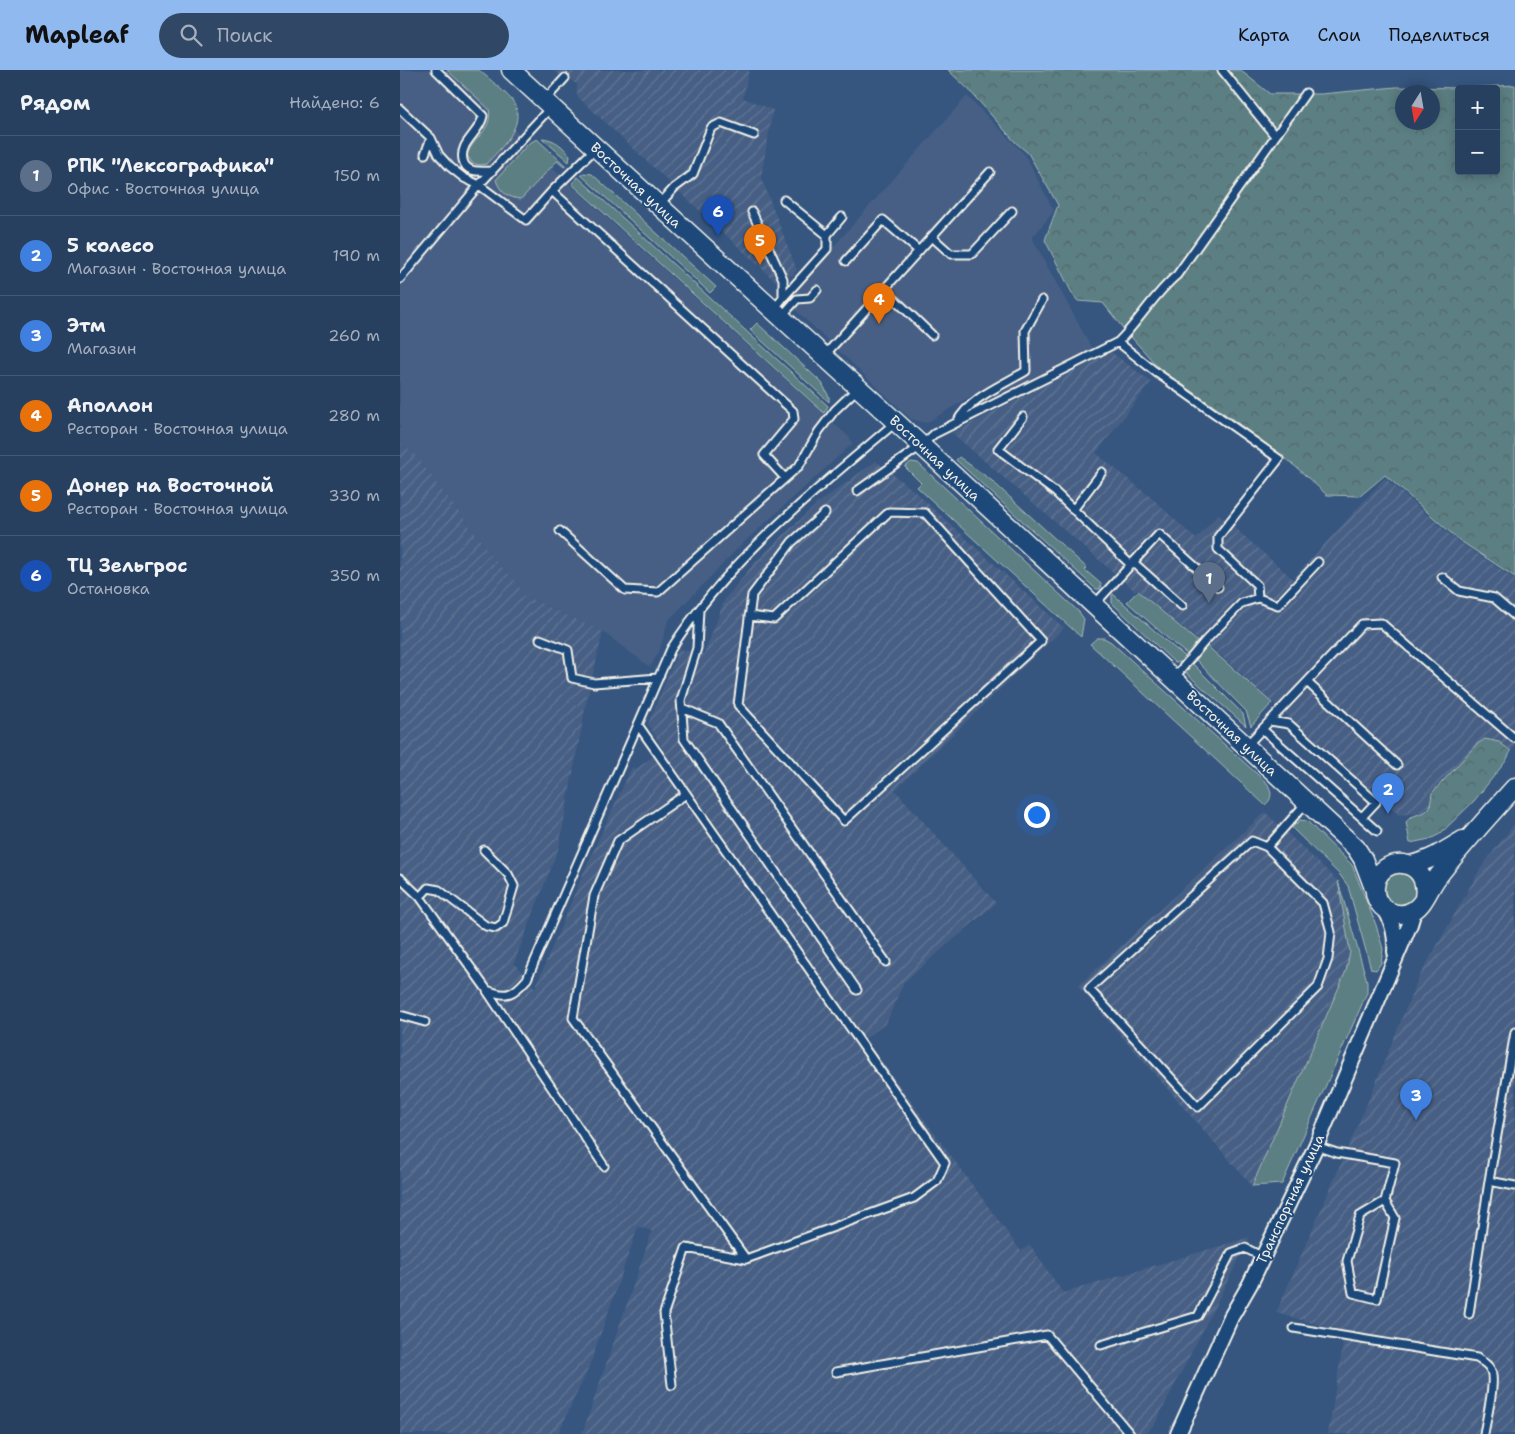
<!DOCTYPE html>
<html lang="ru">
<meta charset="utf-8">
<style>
:root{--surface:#284060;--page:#304766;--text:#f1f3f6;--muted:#a5afbd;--line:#445975;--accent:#90b9f0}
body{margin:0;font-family:"Shantell Sans",sans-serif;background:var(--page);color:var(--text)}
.controls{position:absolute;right:15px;top:15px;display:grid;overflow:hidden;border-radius:5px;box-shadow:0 2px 12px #0003}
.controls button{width:45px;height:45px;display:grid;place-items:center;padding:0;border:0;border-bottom:1px solid var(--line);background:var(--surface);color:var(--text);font:25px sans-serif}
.compass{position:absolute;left:995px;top:15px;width:45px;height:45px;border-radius:50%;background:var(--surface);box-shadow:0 2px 12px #0003;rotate:191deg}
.you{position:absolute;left:636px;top:744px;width:18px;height:18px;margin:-12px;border:4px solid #fff;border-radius:50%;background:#1a73e8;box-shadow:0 0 0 8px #1a73e833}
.badge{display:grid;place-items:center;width:32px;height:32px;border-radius:50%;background:var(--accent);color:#fff;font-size:16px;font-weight:700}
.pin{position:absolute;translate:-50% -41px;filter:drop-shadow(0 1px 2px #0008)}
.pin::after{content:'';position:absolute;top:26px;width:18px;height:15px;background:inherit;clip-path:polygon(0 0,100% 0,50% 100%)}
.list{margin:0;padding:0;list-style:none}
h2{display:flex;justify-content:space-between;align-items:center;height:65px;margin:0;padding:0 20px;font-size:21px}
h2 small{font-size:16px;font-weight:400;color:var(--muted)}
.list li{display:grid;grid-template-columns:32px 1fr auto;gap:15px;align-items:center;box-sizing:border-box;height:80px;padding:0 20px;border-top:1px solid var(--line)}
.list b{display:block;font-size:19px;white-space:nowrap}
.list p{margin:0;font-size:16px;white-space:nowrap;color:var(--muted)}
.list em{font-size:16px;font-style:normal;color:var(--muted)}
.icon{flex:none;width:28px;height:28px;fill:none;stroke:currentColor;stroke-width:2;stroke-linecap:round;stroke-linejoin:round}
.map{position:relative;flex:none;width:1115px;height:1364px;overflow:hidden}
header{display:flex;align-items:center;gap:30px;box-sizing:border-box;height:70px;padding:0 25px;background:var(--accent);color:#111}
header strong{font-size:24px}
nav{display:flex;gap:28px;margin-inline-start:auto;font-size:18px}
.search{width:350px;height:45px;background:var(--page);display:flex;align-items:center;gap:12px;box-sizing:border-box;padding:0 18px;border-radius:28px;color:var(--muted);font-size:19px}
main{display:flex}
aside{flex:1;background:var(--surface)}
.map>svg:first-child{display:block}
.built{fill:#465f84}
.industrial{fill:url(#industrial-furrows)}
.grass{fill:#5c7f83;stroke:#a8b8b6}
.forest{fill:url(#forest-crowns);stroke:#a8b8b6;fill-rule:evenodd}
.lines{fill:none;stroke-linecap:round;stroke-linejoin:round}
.service-casing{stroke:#f4f1e8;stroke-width:11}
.minor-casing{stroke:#f4f1e8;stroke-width:18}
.tertiary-casing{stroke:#f4f1e8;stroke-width:21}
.service{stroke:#1f4a7a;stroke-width:7}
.minor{stroke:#1f4a7a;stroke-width:14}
.tertiary{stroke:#1f4a7a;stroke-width:18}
.labels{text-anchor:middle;stroke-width:4;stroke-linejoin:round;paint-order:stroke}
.street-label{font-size:14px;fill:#f4f1e8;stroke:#1f4a7a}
</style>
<header>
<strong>Mapleaf</strong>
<div class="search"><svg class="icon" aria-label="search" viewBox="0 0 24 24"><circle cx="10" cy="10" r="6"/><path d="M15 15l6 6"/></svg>Поиск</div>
<nav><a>Карта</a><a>Слои</a><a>Поделиться</a></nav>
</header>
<main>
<aside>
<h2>Рядом<small>Найдено: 6</small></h2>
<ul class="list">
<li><span class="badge" style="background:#5c6f8a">1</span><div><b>РПК &quot;Лексографика&quot;</b><p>Офис · Восточная улица</p></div><em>150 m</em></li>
<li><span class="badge" style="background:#3f7fe0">2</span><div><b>5 колесо</b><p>Магазин · Восточная улица</p></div><em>190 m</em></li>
<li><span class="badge" style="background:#3f7fe0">3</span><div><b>Этм</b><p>Магазин</p></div><em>260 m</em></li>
<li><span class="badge" style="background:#e8710a">4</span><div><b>Аполлон</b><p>Ресторан · Восточная улица</p></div><em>280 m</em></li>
<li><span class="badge" style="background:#e8710a">5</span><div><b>Донер на Восточной</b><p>Ресторан · Восточная улица</p></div><em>330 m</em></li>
<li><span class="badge" style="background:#1a4fb4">6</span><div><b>ТЦ Зельгрос</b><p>Остановка</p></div><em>350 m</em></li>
</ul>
</aside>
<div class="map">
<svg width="1115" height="1364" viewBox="0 0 1115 1364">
<defs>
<pattern id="industrial-furrows" width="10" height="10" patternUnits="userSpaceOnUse" patternTransform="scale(1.25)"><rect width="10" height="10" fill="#465f84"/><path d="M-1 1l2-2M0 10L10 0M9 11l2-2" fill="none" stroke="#617695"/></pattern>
<pattern id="forest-crowns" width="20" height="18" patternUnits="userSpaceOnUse" patternTransform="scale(1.25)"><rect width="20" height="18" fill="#5c7f83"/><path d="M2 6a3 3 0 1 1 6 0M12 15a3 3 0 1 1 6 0" fill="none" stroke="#536668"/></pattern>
</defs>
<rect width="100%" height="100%" fill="#365680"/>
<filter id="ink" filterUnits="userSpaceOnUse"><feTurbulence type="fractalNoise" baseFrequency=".02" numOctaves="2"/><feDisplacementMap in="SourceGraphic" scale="10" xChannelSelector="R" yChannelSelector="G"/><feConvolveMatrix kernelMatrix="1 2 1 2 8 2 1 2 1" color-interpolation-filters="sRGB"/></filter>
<g filter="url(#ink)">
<!-- built -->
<path class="built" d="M 0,0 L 47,0 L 108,54 L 151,97 L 450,368 L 452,374 L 341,475 L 268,551 L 259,582 L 250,597 L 203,562 L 123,525 L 118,513 L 97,492 L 14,383 L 0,373 Z
M 567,26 L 625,85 L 654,141 L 632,168 L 692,279 L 605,323 L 598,310 L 526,353 L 511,349 L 387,232 L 387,229 Z"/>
<!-- industrial -->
<path class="industrial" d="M 152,0 L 349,0 L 343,28 L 373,40 L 361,107 L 397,200 L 393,205 L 375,211 L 177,26 L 177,14 Z
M 711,282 L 751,312 L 696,383 L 754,430 L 796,469 L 819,444 L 893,509 L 985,408 L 1056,470 L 1115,509 L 1115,677 L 1062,738 L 999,745 L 802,569 L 799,571 L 737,519 L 735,521 L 552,363 Z
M 0,373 L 14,383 L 97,492 L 118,513 L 123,525 L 203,562 L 186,634 L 159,777 L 114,893 L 135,918 L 185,799 L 232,697 L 235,700 L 263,679 L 248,654 L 279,579 L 304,584 L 325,529 L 356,491 L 418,433 L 476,391 L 514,421 L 664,558 L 495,720 L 596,833 L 504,912 L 486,953 L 465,969 L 621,1181 L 630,1175 L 663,1223 L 850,1167 L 756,1352 L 746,1364 L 182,1364 L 252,1161 L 238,1157 L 189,1297 L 158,1364 L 0,1364 Z
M 865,742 L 938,811 L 950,882 L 946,901 L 852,1116 L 678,916 Z
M 1115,753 L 1115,1364 L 928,1364 L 945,1262 L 876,1243 L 969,1029 L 1017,911 L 1080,799 Z"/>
<!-- grass -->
<path class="grass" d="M 47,0 L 79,0 C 86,6 111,27 114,33 C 126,56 100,79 86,94 L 80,95 L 72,93 L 67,85 C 74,66 93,61 89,39 Z
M 142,68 C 155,69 162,76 170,85 L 169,92 Z
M 137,69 L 166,96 L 164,97 L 157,91 L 121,129 C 108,128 100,122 96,110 L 129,73 Z
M 184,103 L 192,104 L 316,217 L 310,223 L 181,105 Z
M 178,107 L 428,336 L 424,343 L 172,114 Z
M 357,253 L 422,313 L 429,327 L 429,332 L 350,260 Z
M 559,387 L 591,410 L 687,498 L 685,500 L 701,514 L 700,519 L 696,519 L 556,390 Z
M 511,392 L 518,393 L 679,542 L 684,549 L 681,567 L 517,417 L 521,413 L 505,397 Z
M 738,521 L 799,573 L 788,585 L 774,574 L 727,532 Z
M 713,524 L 772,576 L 786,587 L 781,592 L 775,593 L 712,533 L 712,526 Z
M 697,568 L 704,568 L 711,572 L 867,713 C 872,721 873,729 865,735 L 690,574 Z
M 806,575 L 872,633 L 851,656 L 846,641 L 794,588 Z
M 791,592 L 843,644 L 846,656 L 787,604 L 786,597 Z
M 900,750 L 907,751 L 952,795 L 976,855 L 983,879 L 981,893 L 976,900 L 971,899 L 948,816 L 940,805 L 892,758 Z
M 996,802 L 1007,803 L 1016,810 L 1017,827 L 1010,835 L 994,837 L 983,824 C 984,813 986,806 996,802 Z
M 938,811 L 967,911 L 967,923 L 882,1114 L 852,1116 L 946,901 L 950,882 Z"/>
<!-- forest -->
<path class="forest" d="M 548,0 L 840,0 L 870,24 L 921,24 L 996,17 L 1065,18 L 1115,15 L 1115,507 L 1059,470 L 985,405 L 960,426 L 927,425 L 896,397 L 831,348 L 760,299 L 722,257 L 703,233 L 678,231 L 673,225 L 645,170 L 658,135 L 628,83 L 615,72 L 569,20 ZM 1059,19 L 1096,19 L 1096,101 L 1059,101 ZM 1002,22 L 1032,22 L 1032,52 L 1002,52 Z
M 1085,669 L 1099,672 L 1111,681 L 1106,691 L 1074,731 L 1040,764 L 1030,769 L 1010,773 L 1006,752 L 1011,747 L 1025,742 L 1030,737 L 1032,723 L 1076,675 Z"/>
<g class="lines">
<!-- service casing -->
<g class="service-casing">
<path id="service" d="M 36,0 L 83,46 C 80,63 59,72 63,90 C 66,104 81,101 92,101
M 822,0 L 875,66
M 145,30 L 165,8
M 0,39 L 31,68 L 39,85 L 50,97 L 64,108 L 79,115 L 126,150 L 152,121 L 393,341 L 394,349 L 364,385 L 385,408
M 25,84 L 31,68
M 152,121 L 196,78
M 384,130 L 427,165
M 259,135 L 274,118 L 293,104 L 311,58 L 321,53 L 354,65
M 352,142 L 383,209 L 383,228 L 374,239
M 532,167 L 551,184 L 572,184 L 612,141
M 446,191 L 483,150 L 519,181
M 0,209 L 79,115 L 151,37
M 484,219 L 532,265
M 383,228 L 427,179 L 427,165 L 442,147
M 381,247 L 397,229 L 410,228 L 417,220
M 718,272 L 757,303 L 879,389 L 818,467 L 818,479 L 857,515 L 858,528
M 424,286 L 590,102
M 623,347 L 598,379 L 655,422 L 731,495
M 557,352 C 570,327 603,315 626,301 L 625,261 L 642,230
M 457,421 L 522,375 L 534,364 L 718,272 C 739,251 755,223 777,205 L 906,23
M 673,440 L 702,402
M 160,461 L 225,520 L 258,522 L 399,396 L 419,361 L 435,340 L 458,318
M 733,492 L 782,536
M 1042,507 L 1059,521 L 1094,528 L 1115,546
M 694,535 L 759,464 L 818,517
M 299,540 L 297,578 L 281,630 L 284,669 L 457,920
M 349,546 L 374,549 L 489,442 L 525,443 L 641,571 L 444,751 L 338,635 L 352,525 L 392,472 L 425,443
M 140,569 L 168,580 L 172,608 L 194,613 L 258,608
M 774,608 L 805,571 L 842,533 L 858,528 L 878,535 L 918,492
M 907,612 L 997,695
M 282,638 L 318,653 L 486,892
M 870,651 L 889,654 L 976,732 L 962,747
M 238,655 L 545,1093 L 537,1111 L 514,1128 L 346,1189 L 286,1178 L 264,1243 L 272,1315
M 862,659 L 977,761
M 847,675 L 962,554 L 981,553 L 1114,668
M 286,724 L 218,771 L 194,826 L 173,948 L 346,1189
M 852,771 L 867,777 L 923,833 L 931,862 L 928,889 L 918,917 L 798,1037 L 689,919 Z
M 867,777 L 906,733
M 0,808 L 20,827 L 87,920 C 107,928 113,925 127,909 L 271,579 C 329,488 415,421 496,352
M 20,827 L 28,818 L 39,820 L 86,856 L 96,858 L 103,853 L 114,816 L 108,804 L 84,780
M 87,921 L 204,1096
M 0,945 L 25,952
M 1115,962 L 1089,1111 L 1115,1116
M 916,1076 L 937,1083 L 995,1093 L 985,1131 L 995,1148 L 977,1229 L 953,1223 L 947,1191 L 960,1146 L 985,1131
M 1069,1244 L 1089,1111
M 894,1258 L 1077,1288 C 1082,1292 1089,1294 1091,1301 C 1096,1313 1086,1350 1084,1364
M 701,1275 L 798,1246 L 831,1183 L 845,1178 L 863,1187
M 436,1302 L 647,1265 L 730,1364"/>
</g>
<!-- minor casing -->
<g class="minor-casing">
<path id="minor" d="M 986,840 C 993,855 996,866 995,882
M 778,1364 L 831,1247 L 850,1214 L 916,1076 L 1010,854 L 1014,841"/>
</g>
<!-- tertiary casing -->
<g class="tertiary-casing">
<path id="tertiary" d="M 111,0 L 373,240 L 496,352 L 956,778 L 963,789 L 974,818
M 1010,795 C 1030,791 1045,781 1063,770
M 1024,828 C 1031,786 978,783 975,817 C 973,838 997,851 1014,840 C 1024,834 1029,819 1036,809 C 1060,777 1088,747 1115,717"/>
</g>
<!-- service -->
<use href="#service" class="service"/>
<!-- minor -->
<use href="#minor" class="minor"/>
<!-- tertiary -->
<use href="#tertiary" class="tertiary"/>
</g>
</g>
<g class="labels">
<!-- street labels -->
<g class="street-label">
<text transform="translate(236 115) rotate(43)" y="5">Восточная улица</text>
<text transform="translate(535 388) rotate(43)" y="5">Восточная улица</text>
<text transform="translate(832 663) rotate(43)" y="5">Восточная улица</text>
<text transform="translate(890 1129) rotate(-65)" y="5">Транспортная улица</text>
</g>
</g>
</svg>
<div class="controls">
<button>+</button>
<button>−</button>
</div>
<svg class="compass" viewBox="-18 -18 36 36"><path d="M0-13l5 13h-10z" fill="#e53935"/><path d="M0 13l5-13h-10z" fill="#a5afbd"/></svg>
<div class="you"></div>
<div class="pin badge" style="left:809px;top:533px;background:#5c6f8a">1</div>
<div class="pin badge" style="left:988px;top:744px;background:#3f7fe0">2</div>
<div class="pin badge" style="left:1016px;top:1050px;background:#3f7fe0">3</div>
<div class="pin badge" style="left:479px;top:254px;background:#e8710a">4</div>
<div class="pin badge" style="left:360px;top:195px;background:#e8710a">5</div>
<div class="pin badge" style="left:318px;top:166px;background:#1a4fb4">6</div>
</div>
</main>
